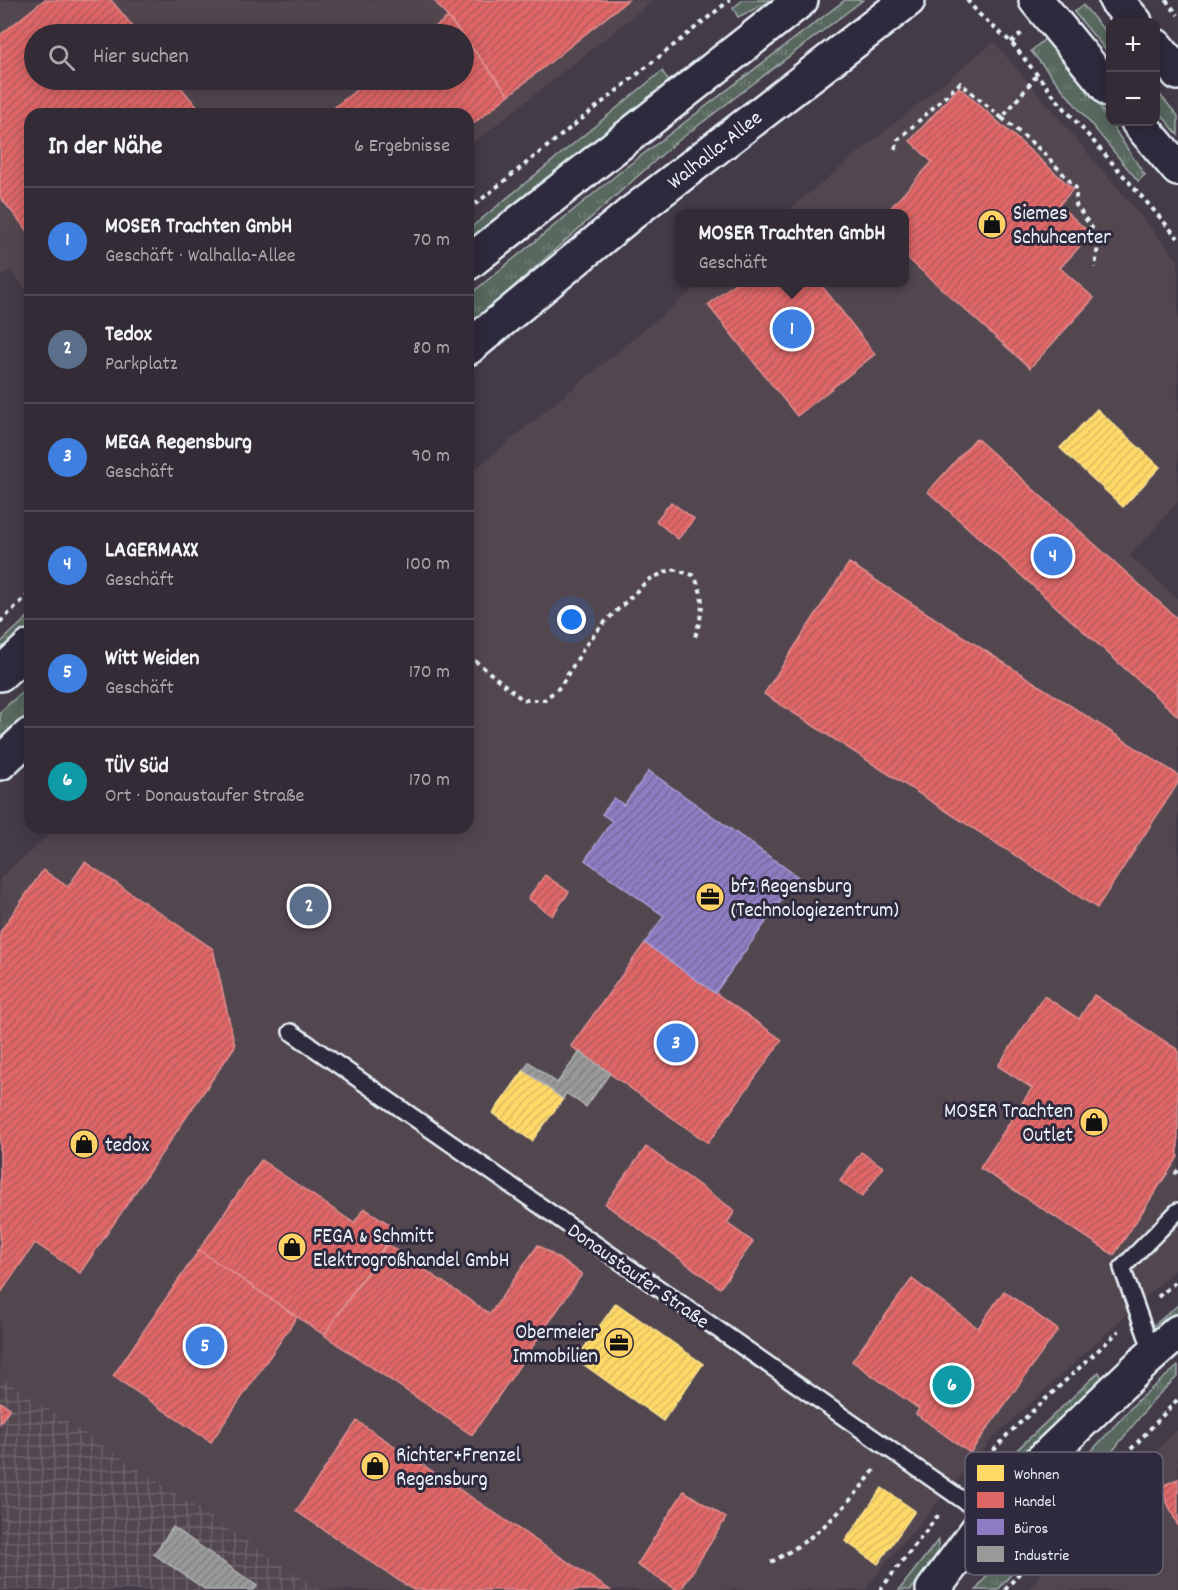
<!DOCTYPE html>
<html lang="de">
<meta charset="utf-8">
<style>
:root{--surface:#332c36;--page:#3b343e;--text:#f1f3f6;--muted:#a9a7ad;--line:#4e4851;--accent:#90b9f0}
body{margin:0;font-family:Dekko,sans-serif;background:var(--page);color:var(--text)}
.controls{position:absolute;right:18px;top:18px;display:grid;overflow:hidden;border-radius:12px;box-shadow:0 3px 15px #0003}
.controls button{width:54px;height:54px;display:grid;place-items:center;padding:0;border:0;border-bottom:2px solid var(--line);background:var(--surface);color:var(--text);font:30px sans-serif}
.you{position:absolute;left:572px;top:620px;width:21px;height:21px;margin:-15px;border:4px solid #fff;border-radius:50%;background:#1a73e8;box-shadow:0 0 0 9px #1a73e833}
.badge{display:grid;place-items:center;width:39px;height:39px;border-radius:50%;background:var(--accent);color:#fff;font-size:20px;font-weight:700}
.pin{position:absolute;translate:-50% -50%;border:3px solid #fff;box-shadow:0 2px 6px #0006}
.popup{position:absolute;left:675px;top:209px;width:234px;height:78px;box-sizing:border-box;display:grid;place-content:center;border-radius:12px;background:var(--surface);filter:drop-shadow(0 2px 4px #0005);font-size:20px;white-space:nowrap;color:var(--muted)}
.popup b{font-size:22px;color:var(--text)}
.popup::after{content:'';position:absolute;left:50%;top:100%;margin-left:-12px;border:12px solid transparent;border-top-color:var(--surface)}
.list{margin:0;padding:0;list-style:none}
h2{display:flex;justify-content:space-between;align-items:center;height:78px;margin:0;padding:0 24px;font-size:26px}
h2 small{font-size:20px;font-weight:400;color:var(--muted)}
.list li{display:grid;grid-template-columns:39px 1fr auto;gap:18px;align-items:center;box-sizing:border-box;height:108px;padding:0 24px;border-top:2px solid var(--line)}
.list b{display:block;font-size:22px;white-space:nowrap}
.list p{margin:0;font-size:20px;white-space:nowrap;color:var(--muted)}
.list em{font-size:20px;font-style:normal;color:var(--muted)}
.icon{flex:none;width:33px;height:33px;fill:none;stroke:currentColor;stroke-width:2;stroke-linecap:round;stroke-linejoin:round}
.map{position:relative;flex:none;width:1178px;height:1590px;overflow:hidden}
.search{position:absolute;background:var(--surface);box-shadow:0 3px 15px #0003;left:24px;top:24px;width:450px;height:66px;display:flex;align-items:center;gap:15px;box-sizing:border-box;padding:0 21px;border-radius:33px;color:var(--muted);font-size:22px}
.panel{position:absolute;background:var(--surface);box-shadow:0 3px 15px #0003;left:24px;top:108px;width:450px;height:726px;border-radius:18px}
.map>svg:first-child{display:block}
.built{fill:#534750;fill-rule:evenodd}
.industrial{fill:url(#industrial-grid)}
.grass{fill:url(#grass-tufts);stroke:#a0acac;stroke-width:1.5}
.homes{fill:url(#homes-hatch);stroke:#f8e092;stroke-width:1.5}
.shops{fill:url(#shops-hatch);stroke:#e29092;stroke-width:1.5}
.offices{fill:url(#offices-hatch);stroke:#a99fd3;stroke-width:1.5}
.industry{fill:url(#industry-hatch);stroke:#b1b3b6;stroke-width:1.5}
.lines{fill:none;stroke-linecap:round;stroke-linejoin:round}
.service-casing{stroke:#e8f1f8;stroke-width:20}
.tertiary-casing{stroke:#e8f1f8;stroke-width:38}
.secondary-casing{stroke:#e8f1f8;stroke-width:38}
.path{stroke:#e8f1f8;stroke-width:4;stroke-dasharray:4.5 4.5;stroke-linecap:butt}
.service{stroke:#2f2a3d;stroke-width:15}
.tertiary{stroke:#2f2a3d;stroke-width:33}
.secondary{stroke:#2f2a3d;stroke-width:33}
.labels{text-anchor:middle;stroke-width:6;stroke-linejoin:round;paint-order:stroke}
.street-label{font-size:21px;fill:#e8f1f8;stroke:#2f2a3d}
.poi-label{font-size:21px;fill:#e8f1f8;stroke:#2f2a3d;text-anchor:start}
.key{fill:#2f2a3d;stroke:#666675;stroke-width:1.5}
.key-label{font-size:16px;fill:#e8f1f8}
</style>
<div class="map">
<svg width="1178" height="1590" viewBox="0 0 1178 1590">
<defs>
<pattern id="industrial-grid" width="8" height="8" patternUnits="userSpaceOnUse" patternTransform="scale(1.5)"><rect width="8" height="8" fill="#534750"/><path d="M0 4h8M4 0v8" fill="none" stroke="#6c626a"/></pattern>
<pattern id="grass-tufts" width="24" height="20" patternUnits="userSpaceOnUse" patternTransform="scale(1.5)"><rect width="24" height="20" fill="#59685f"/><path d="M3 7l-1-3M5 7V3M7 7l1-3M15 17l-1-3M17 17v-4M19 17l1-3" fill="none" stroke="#717e77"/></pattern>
<pattern id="homes-hatch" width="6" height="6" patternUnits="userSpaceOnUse" patternTransform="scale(1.5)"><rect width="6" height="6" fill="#ffd966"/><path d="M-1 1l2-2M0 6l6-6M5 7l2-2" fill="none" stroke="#dabc60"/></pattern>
<pattern id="shops-hatch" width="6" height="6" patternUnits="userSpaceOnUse" patternTransform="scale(1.5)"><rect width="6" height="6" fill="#e06666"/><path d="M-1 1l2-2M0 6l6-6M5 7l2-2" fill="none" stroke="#b25d5e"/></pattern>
<pattern id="offices-hatch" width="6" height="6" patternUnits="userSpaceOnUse" patternTransform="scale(1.5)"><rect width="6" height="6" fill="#8e7cc3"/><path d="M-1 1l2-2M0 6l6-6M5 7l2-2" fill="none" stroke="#756a99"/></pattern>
<pattern id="industry-hatch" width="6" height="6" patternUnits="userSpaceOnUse" patternTransform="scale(1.5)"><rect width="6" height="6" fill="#999"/><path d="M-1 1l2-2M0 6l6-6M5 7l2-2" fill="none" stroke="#808181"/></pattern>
</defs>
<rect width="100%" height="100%" fill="#443b48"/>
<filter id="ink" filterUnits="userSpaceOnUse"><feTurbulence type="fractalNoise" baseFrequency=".0167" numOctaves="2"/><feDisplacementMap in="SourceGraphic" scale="12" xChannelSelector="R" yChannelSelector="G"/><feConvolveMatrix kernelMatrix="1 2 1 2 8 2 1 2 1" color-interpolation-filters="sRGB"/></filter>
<g filter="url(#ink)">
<!-- built -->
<path class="built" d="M 0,0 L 654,0 L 468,147 L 468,114 L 30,114 L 30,294 L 10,270 L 0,278 ZM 34,34 L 464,34 L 464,80 L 34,80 Z
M 994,42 L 1178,260 L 1178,502 L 1130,556 L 1178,599 L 1178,1267 L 996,1435 L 888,1560 L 865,1590 L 320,1590 L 0,1377 L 0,878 L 57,828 L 468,828 L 468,475 L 701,283 L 904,282 L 904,214 L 785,213 Z
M 1178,1429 L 1178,1590 L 1028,1590 L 1051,1561 Z"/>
<!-- industrial -->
<path class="industrial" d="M 0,1377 L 320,1590 L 0,1590 Z"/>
<!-- grass -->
<path class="grass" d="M 743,0 L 773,0 L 738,17 L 733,8 Z
M 845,0 L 863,0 L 674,144 L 468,327 L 468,296 L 625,168 Z
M 1083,5 L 1110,37 L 1110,55 L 1074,12 Z
M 1045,39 C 1053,44 1058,52 1064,59 C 1096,95 1118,137 1145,175 L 1138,181 L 1031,51 Z
M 662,71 L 670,83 L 468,248 L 468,230 Z
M 1156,90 L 1178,116 L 1178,135 L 1156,108 Z
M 30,615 L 30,634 L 0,662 L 0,643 Z
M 30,685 L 30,722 L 0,750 L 0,712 Z
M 1178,1305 L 1178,1317 L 1153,1338 L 1147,1331 Z
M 1178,1366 L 1178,1376 L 1155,1398 L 1079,1493 L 1063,1490 L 1065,1480 L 1138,1400 Z
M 1099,1372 L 1102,1379 L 1096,1389 L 1012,1468 L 1002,1464 Z
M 1020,1533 L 1043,1536 L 998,1590 L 976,1590 Z
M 938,1540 L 938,1552 L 911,1590 L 899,1590 Z"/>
<!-- homes -->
<path class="homes" d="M 1097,409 L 1160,467 L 1123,507 L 1060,448 Z
M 524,1070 L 563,1099 L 532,1141 L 493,1113 Z
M 616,1303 L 703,1364 L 663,1421 L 576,1359 Z
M 882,1488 L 915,1511 L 878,1564 L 845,1541 Z"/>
<!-- shops -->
<path class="shops" d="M 44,0 L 111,0 L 139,34 L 34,34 L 34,80 L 175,80 L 203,114 L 30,114 L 30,234 L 0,197 L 0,35 Z
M 434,0 L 628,0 L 509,95 Z
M 448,17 L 462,34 L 426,34 Z
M 464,37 L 509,95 L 468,128 L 468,114 L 336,114 L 332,109 L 369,80 L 464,80 Z
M 959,87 L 1073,189 L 1059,205 L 1091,234 L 1060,268 L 1094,298 L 1030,368 L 904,255 L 904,214 L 885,214 L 932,162 L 910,141 Z
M 736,282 L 819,282 L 875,354 L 797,416 L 708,305 Z
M 976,438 L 1178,619 L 1178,716 L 928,492 Z
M 671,502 L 694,519 L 678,539 L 656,521 Z
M 849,563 L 1178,775 L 1178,783 L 1097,908 L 764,694 Z
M 85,862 L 213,949 L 235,1046 L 80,1273 L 35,1243 L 0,1294 L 0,932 L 43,870 L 68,887 Z
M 545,875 L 569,892 L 552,916 L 528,898 Z
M 645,943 L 782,1040 L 708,1143 L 571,1046 Z
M 1094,995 L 1178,1050 L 1178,1157 L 1114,1255 L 980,1168 L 1032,1088 L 998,1066 L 1044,996 L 1079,1019 Z
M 646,1147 L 735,1211 L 727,1223 L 753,1242 L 720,1288 L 605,1204 Z
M 861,1152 L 883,1167 L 862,1197 L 840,1181 Z
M 261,1160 L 354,1223 L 364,1208 L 392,1226 L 381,1242 L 385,1245 L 324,1335 L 199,1250 Z
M 387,1244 L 490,1314 L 538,1245 L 582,1274 L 472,1435 L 324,1335 Z
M 199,1250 L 297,1317 L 211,1442 L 113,1376 Z
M 912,1279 L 978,1328 L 1004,1291 L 1058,1330 L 970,1453 L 916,1414 L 919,1409 L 852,1361 Z
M 0,1402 L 10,1408 L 0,1423 Z
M 357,1421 L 610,1590 L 413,1590 L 296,1511 Z
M 1178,1479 L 1178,1526 L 1160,1487 Z
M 684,1491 L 726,1518 L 681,1590 L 677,1590 L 637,1565 Z"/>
<!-- offices -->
<path class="offices" d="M 649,771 L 798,877 L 715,993 L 645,943 L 664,916 L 585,860 L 612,821 L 602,814 L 614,798 L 624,805 Z"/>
<!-- industry -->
<path class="industry" d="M 580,1052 L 610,1073 L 586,1107 L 566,1093 L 563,1099 L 524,1070 L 529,1062 L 557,1083 Z
M 173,1527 L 257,1586 L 254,1590 L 206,1590 L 154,1554 Z"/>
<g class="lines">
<!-- service casing -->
<g class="service-casing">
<path id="service" d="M 291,1032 L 987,1517
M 1153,1354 L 1122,1268 L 1178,1211"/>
</g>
<!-- tertiary casing -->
<g class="tertiary-casing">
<path id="tertiary" d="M 1036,0 L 1110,90
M 1116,0 L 1135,22
M 1156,46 L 1178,73
M 1138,122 L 1178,169
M 933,1590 L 987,1517 L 1014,1487 L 1144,1362 L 1178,1332"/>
</g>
<!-- secondary casing -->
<g class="secondary-casing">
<path id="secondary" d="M 468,263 L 801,0
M 468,348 L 633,212 L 908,0
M 0,674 L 30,647
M 0,763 L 30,735"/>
</g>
<!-- path -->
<path class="path" d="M 967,0 L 979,14 L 1011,42 L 1059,102 L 1178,238
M 1166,0 L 1178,15
M 1011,42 L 1022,33
M 1002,118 L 1043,152 L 1076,188 L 1076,205 L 1099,238 L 1095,268
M 895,149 L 898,140 L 960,83 L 1002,118 L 1037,75
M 468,210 L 730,0
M 0,622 L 30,593
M 468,655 L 523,700 L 544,700 L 560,687 L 586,645 L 602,625 L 648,580 L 672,569 L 693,575 C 707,597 702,614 695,637
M 1178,1170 L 1176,1173 L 1178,1175
M 1158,1297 L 1178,1280
M 970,1478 L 1008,1434 L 1119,1331
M 771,1562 C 814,1540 847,1508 875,1469
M 880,1590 L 940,1513
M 1005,1590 L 1061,1524 L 1178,1399"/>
<!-- service -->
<use href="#service" class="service"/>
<!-- tertiary -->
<use href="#tertiary" class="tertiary"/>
<!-- secondary -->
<use href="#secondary" class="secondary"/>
</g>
</g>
<!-- icons -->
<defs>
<g id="shop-disc" transform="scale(1.5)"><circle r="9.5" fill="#ffd166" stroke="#2f2a3d"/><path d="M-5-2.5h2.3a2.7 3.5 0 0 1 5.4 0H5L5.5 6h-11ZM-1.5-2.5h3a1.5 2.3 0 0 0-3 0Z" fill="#111"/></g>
<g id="office-disc" transform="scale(1.5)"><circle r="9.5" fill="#ffd166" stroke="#2f2a3d"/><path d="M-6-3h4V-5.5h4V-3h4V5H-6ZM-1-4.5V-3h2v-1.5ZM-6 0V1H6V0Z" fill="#111"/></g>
</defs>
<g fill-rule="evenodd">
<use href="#shop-disc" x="992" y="224"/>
<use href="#office-disc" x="710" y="897"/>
<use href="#shop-disc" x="1094" y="1122"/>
<use href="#shop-disc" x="84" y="1144"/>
<use href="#shop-disc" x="292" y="1247"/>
<use href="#office-disc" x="619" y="1343"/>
<use href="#shop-disc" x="375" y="1466"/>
</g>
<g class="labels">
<!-- street labels -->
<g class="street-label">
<text transform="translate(714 149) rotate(-38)" y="7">Walhalla-Allee</text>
<text transform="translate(639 1275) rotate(35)" y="7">Donaustaufer Straße</text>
</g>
<!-- poi labels -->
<g class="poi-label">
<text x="1013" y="219">Siemes<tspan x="1013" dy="24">Schuhcenter</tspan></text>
<text x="731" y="892">bfz Regensburg<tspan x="731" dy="24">(Technologiezentrum)</tspan></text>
<text x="1073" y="1117" text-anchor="end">MOSER Trachten<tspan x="1073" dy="24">Outlet</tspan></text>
<text x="105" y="1151">tedox</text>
<text x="313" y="1242">FEGA &amp; Schmitt<tspan x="313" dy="24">Elektrogroßhandel GmbH</tspan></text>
<text x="598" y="1338" text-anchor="end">Obermeier<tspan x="598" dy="24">Immobilien</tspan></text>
<text x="396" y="1461">Richter+Frenzel<tspan x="396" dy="24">Regensburg</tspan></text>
</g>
</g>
<!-- legend -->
<rect x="965" y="1452" width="198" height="123" rx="9" class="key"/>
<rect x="977" y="1465" width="27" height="16" fill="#ffd966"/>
<rect x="977" y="1492" width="27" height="16" fill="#e06666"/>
<rect x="977" y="1519" width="27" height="16" fill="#8e7cc3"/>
<rect x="977" y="1546" width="27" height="16" fill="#999"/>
<g class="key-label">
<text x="1014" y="1479">Wohnen</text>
<text x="1014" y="1506">Handel</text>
<text x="1014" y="1533">Büros</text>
<text x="1014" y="1560">Industrie</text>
</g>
</svg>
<div class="controls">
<button>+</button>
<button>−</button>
</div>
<div class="you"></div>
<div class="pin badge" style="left:792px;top:329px;background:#3f7fe0">1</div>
<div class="popup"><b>MOSER Trachten GmbH</b>Geschäft</div>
<div class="pin badge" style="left:309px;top:906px;background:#5c6f8a">2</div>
<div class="pin badge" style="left:676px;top:1043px;background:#3f7fe0">3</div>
<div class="pin badge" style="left:1053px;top:556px;background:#3f7fe0">4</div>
<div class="pin badge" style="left:205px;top:1346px;background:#3f7fe0">5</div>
<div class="pin badge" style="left:952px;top:1385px;background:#0f9aa8">6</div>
<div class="search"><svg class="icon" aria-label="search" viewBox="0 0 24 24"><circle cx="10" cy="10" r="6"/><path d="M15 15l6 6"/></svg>Hier suchen</div>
<section class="panel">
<h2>In der Nähe<small>6 Ergebnisse</small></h2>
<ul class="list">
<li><span class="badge" style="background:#3f7fe0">1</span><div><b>MOSER Trachten GmbH</b><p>Geschäft · Walhalla-Allee</p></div><em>70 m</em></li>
<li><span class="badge" style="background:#5c6f8a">2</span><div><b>Tedox</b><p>Parkplatz</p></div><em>80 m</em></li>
<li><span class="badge" style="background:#3f7fe0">3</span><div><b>MEGA Regensburg</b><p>Geschäft</p></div><em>90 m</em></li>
<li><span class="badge" style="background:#3f7fe0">4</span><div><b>LAGERMAXX</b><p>Geschäft</p></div><em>100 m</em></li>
<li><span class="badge" style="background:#3f7fe0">5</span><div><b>Witt Weiden</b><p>Geschäft</p></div><em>170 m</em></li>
<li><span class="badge" style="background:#0f9aa8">6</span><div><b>TÜV Süd</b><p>Ort · Donaustaufer Straße</p></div><em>170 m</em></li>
</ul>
</section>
</div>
